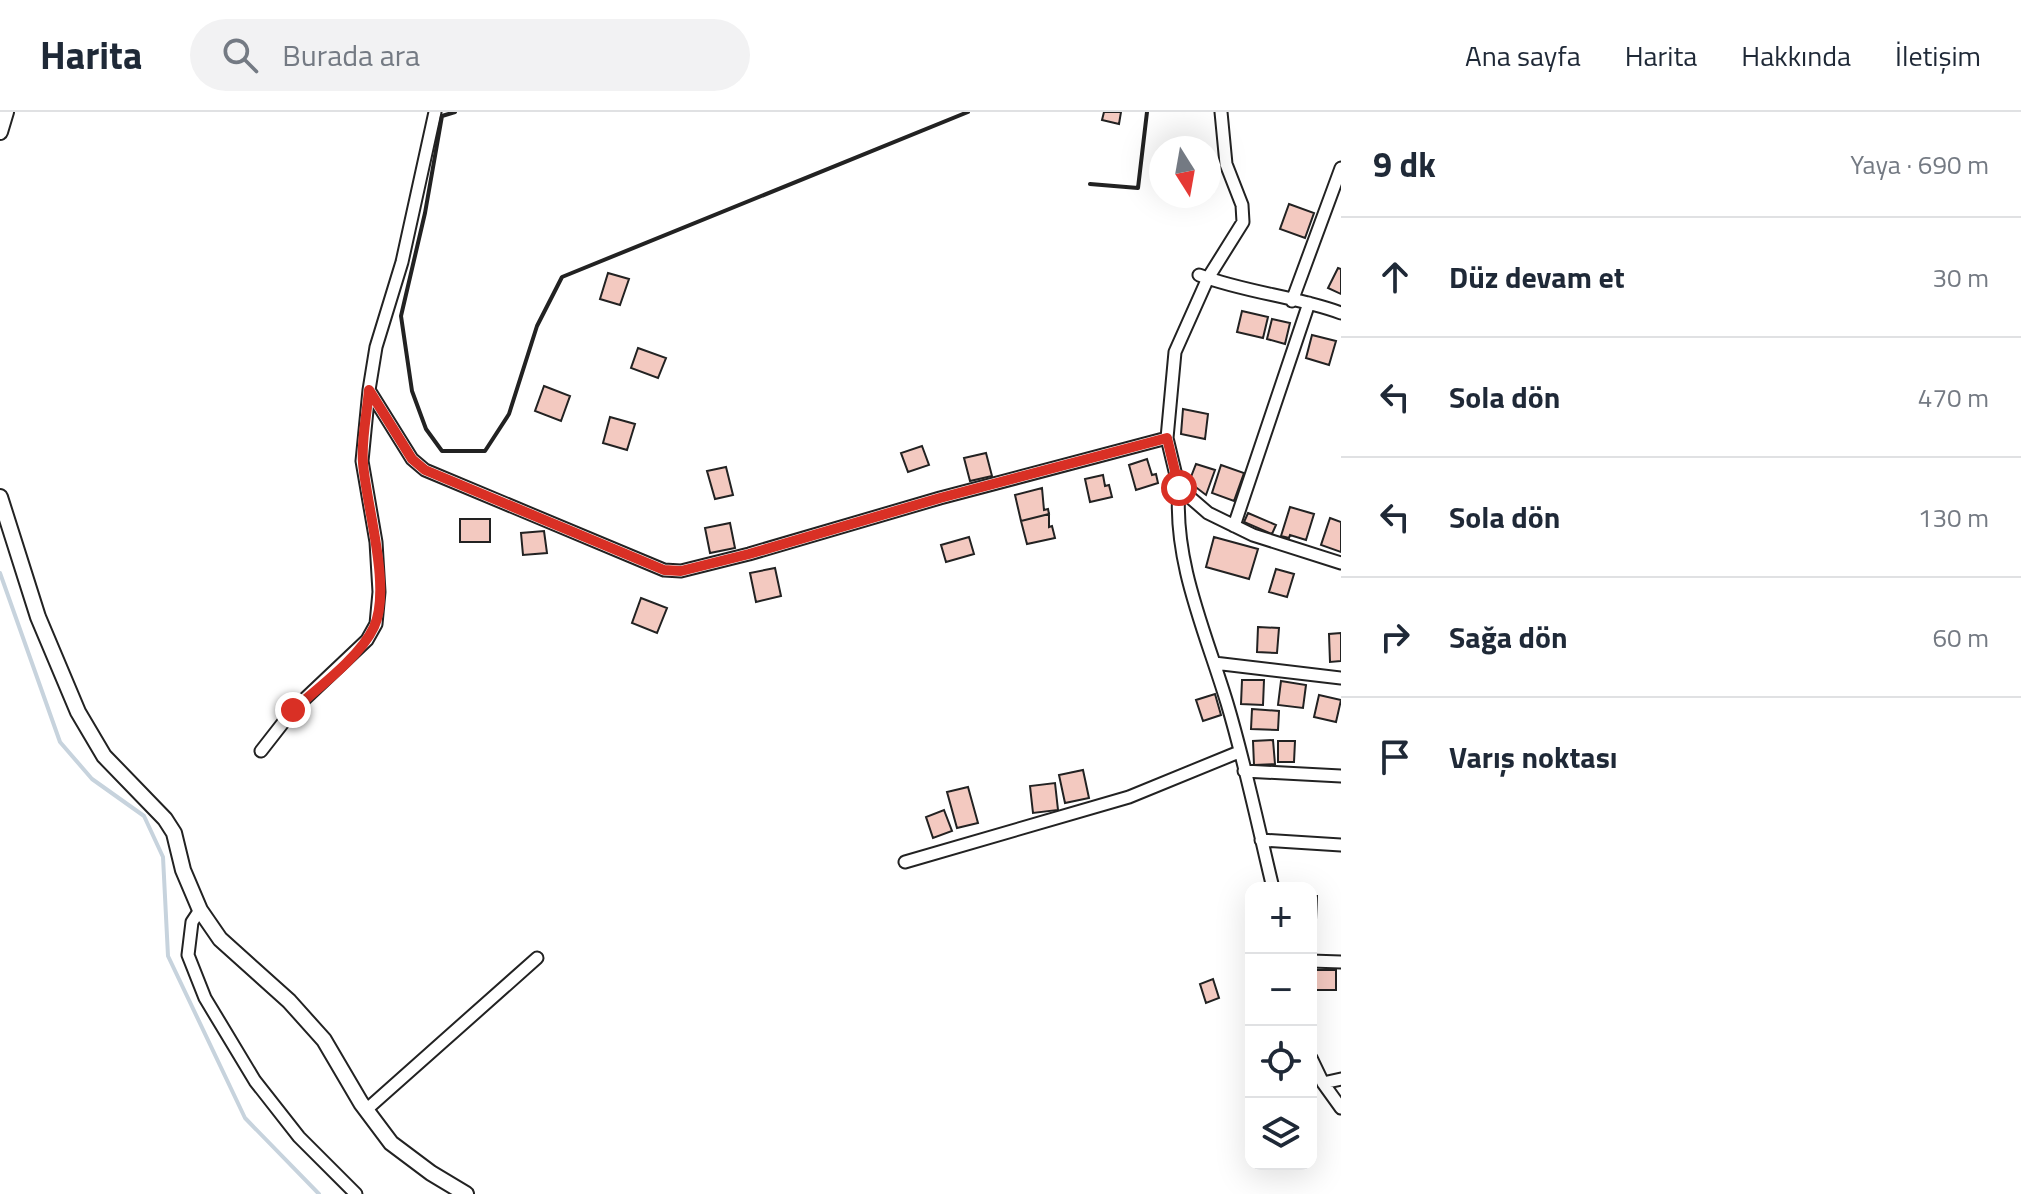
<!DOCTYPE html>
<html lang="tr">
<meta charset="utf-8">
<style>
:root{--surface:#fff;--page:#f2f2f3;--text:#1f2937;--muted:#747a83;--line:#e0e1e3}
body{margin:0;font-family:"Titillium Web",sans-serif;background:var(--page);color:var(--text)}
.controls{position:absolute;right:24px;bottom:24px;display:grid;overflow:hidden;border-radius:16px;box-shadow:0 8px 32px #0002}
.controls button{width:72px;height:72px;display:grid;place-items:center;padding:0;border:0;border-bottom:2px solid var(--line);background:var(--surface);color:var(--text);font:40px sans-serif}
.compass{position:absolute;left:1149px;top:24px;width:72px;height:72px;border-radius:50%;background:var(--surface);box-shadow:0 8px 32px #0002;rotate:169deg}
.stop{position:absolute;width:24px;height:24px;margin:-18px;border:6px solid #d93025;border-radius:50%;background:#fff}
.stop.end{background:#d93025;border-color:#fff;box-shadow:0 2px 8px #0008}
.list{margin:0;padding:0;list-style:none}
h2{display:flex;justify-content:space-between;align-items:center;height:104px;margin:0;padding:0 32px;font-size:34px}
h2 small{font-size:26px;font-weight:400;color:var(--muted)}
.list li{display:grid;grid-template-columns:52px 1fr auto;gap:24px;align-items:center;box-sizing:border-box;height:120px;padding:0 32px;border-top:2px solid var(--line)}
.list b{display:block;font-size:30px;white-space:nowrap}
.list em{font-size:26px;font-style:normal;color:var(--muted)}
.icon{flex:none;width:44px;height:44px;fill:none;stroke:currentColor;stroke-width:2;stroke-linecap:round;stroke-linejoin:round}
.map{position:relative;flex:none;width:1341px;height:1082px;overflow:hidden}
header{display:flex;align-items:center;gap:48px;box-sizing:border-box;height:112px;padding:0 40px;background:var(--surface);border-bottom:2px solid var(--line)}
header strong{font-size:38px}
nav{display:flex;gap:44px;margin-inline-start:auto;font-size:28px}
.search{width:560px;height:72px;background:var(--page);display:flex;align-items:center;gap:20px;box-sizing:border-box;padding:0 28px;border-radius:44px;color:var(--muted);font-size:30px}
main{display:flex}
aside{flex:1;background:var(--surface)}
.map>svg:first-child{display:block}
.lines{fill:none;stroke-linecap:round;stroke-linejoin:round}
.stream{stroke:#c7d3dd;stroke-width:4}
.building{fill:#f3c9c0;stroke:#222;stroke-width:2}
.minor-casing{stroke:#222;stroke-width:15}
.tertiary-casing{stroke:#222;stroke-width:18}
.minor{stroke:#fff;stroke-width:11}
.tertiary{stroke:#fff;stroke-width:14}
.wall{stroke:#222;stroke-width:4}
.route{stroke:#d93025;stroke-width:10}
</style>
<header>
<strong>Harita</strong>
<div class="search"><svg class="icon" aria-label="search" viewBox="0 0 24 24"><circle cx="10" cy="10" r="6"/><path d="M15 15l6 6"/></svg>Burada ara</div>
<nav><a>Ana sayfa</a><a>Harita</a><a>Hakkında</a><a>İletişim</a></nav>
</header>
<main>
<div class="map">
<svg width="1341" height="1082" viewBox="0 0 1341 1082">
<rect width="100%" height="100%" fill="#fff"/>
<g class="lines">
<!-- stream -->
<path class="stream" d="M 0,461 L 60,630 L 92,667 L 144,704 L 163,745 L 168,844 L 245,1006 L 319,1082"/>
</g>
<!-- building -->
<path class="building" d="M 1104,0 L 1121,0 L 1119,12 L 1102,8 Z
M 1289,92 L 1314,101 L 1305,126 L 1280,117 Z
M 1338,156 L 1341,157 L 1341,182 L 1328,176 Z
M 608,161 L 629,167 L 620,193 L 600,187 Z
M 1242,199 L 1268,205 L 1263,226 L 1237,220 Z
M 1272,207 L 1290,211 L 1285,232 L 1267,227 Z
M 1312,223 L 1336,229 L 1329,253 L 1306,246 Z
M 638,236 L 666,246 L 658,266 L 631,256 Z
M 544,274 L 570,284 L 561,309 L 535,299 Z
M 1183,297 L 1208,302 L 1205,327 L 1181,322 Z
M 610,305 L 635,312 L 627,338 L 603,331 Z
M 922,334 L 929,353 L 908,360 L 901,341 Z
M 986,341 L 992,364 L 970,369 L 964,346 Z
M 1147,347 L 1152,363 L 1156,362 L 1158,371 L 1136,378 L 1129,353 Z
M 1196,352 L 1215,358 L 1206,383 L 1189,370 Z
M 1221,353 L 1244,361 L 1234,389 L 1212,381 Z
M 726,355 L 733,383 L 715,387 L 707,359 Z
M 1103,363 L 1105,374 L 1109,373 L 1112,385 L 1090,390 L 1085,367 Z
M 1042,376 L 1044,398 L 1048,397 L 1049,402 L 1021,409 L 1015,383 Z
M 1290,395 L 1314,402 L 1306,428 L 1290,423 L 1289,426 L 1281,424 Z
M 1248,401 L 1276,413 L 1272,422 L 1244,410 Z
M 1049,402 L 1049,415 L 1052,414 L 1055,426 L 1027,432 L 1021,409 Z
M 1330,406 L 1341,410 L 1341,440 L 1321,433 Z
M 460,407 L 490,407 L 490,430 L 460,430 Z
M 730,411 L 735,436 L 710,441 L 705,416 Z
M 544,419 L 547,441 L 523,443 L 521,421 Z
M 969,425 L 974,442 L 946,450 L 941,433 Z
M 1214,425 L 1258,437 L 1249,467 L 1206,455 Z
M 775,456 L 781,484 L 756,490 L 750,461 Z
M 1276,457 L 1294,462 L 1287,485 L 1269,480 Z
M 641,486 L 667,496 L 657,521 L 632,511 Z
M 1258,515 L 1279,516 L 1277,541 L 1257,540 Z
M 1341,521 L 1341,549 L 1330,550 L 1329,522 Z
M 1242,568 L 1264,568 L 1263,593 L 1241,592 Z
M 1281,569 L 1306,573 L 1303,596 L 1278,593 Z
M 1215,582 L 1221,603 L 1203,609 L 1196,588 Z
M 1319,583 L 1341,588 L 1336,610 L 1314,605 Z
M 1252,597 L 1279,599 L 1278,618 L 1251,617 Z
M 1273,628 L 1275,652 L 1254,653 L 1253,629 Z
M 1278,629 L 1295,629 L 1294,650 L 1278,650 Z
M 1083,658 L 1089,686 L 1065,691 L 1059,663 Z
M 1055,671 L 1058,698 L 1033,701 L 1030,674 Z
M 968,675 L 978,711 L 957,716 L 947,680 Z
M 944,698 L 952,719 L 933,726 L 926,705 Z
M 1311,784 L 1317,784 L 1316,808 L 1311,807 Z
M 1311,858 L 1336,858 L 1336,878 L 1311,878 Z
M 1213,867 L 1219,886 L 1206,891 L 1200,872 Z"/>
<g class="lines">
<!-- minor casing -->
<g class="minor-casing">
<path id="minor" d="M 1221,0 L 1226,52 L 1242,93 L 1243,110 L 1208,166 L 1175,240 L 1167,326 L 1179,376 L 1208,401 L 1253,423 L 1341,451
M 1199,163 C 1247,181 1295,184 1341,201
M 1292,189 L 1341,56
M 369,278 L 412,347 L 425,358 L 664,458 L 681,459 L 749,442 L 940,386 L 1167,326
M 1179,376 C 1173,450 1206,521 1227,591 C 1245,651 1258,714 1273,776
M 1234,414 L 1309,191
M 1214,551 L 1341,566
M 261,639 L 293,598 L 367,528 L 376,512 L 379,480 L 376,430 L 362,349 L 369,278 L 376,235 L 402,150 L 435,0
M 1244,659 L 1341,664
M 1261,728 L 1341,733
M 905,750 L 1129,685 L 1239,640
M 200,798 L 192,810 L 188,843 L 205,886 L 255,969 L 299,1025 L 356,1082
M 1311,849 L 1341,850
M 1311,946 L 1323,971 L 1341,996
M 1323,971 L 1341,967
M 366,998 L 537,846"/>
</g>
<!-- tertiary casing -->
<g class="tertiary-casing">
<path id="tertiary" d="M 0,20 L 6,0
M 0,385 L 38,505 L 78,600 L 104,644 L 165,707 L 174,721 L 183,758 L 200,798 L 220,827 L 289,889 L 324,928 L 361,991 L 391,1031 L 431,1061 L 466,1082"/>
</g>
<!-- minor -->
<use href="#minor" class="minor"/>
<!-- tertiary -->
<use href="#tertiary" class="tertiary"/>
<!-- wall -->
<path class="wall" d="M 455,0 L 442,4 L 425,101 L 401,204 L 412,279 L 426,317 L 442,339 L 485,339 L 509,302 L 537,214 L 562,165 L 968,0
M 1090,72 L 1138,76 L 1147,0"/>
</g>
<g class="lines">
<!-- route -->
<path class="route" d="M 293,598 C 318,576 360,545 374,515 C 392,476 366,393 363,351 C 361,328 367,302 369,278 L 412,347 L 425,358 L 664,458 L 681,459 L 749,442 L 940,386 L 1167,326 L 1179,376"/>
</g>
</svg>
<div class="controls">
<button>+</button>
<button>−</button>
<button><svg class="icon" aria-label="locate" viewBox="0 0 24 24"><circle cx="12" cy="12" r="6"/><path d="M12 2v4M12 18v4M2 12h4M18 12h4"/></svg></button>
<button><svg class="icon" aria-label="layers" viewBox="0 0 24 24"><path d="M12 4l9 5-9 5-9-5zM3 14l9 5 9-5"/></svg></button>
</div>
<svg class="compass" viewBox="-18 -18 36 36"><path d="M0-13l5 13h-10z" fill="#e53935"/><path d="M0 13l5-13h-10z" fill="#747a83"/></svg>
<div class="stop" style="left:1179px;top:376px"></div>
<div class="stop end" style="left:293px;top:598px"></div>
</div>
<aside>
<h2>9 dk<small>Yaya · 690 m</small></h2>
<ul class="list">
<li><svg class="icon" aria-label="ahead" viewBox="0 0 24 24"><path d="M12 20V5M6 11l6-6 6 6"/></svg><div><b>Düz devam et</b></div><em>30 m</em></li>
<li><svg class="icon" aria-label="left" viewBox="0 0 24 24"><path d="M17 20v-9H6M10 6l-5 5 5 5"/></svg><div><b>Sola dön</b></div><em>470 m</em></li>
<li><svg class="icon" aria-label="left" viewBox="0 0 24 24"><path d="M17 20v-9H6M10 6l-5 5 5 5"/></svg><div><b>Sola dön</b></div><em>130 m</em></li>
<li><svg class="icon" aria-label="right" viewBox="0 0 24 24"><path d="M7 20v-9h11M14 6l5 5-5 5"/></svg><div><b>Sağa dön</b></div><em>60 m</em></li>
<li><svg class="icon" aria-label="arrive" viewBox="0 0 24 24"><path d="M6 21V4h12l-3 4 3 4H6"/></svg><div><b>Varış noktası</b></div></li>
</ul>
</aside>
</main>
